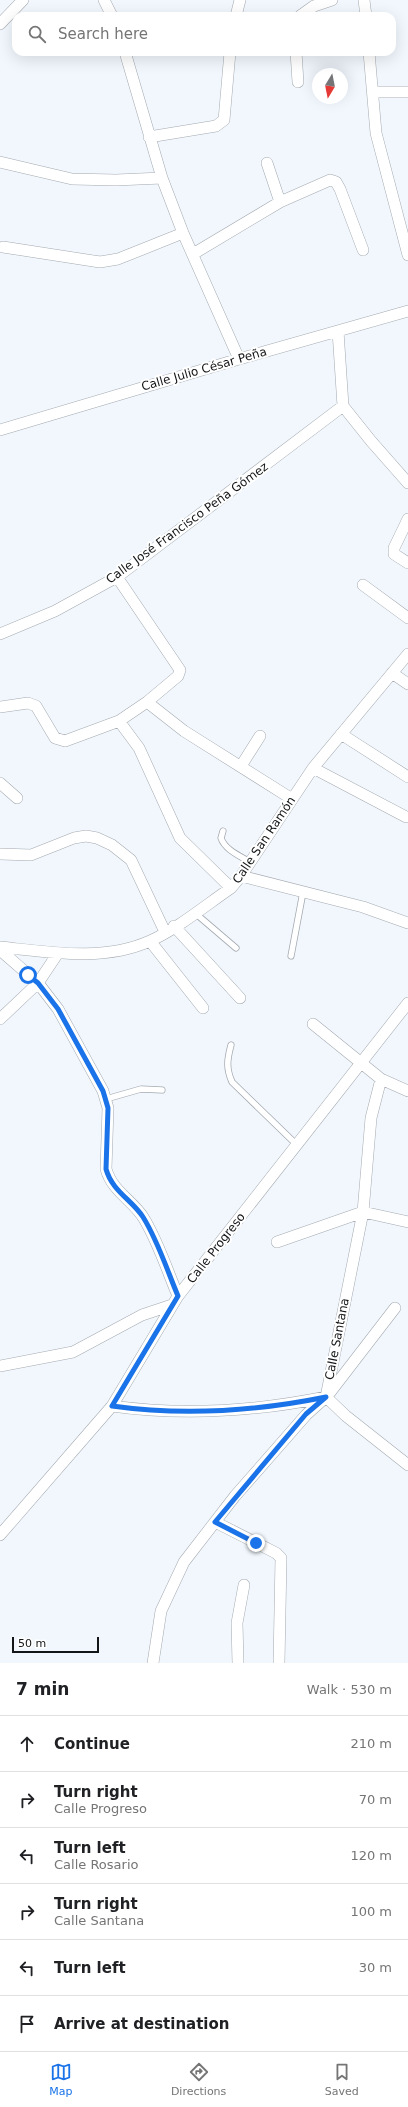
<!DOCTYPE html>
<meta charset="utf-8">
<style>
:root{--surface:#fff;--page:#f6f6f6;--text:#202124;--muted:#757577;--line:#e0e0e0;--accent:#1a73e8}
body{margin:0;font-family:"DejaVu Sans",sans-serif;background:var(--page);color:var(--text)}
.compass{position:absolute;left:312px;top:68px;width:36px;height:36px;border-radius:50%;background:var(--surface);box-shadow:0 4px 16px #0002;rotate:190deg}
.scale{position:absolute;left:12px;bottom:10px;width:87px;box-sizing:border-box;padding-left:4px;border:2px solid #131517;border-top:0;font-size:11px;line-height:14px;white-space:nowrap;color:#131517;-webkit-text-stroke:3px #fff;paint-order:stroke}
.stop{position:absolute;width:12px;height:12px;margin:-9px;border:3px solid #1a73e8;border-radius:50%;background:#fff}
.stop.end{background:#1a73e8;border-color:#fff;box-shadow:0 1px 4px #0008}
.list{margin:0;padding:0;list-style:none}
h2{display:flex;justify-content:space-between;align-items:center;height:52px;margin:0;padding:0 16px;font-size:17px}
h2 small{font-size:13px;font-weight:400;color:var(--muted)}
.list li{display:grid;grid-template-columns:26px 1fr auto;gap:12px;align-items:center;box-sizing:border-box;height:56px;padding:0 16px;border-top:1px solid var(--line)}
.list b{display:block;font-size:15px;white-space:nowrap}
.list p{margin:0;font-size:13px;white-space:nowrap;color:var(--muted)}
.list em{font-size:13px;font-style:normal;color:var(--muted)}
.icon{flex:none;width:22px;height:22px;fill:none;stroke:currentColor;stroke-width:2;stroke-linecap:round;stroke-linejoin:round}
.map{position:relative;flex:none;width:408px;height:1663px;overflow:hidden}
.search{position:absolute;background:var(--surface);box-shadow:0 4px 16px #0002;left:12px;right:12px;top:12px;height:44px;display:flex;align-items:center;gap:10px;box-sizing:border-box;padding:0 14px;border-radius:12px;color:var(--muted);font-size:15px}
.sheet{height:388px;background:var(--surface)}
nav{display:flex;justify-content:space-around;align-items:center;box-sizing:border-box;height:56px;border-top:1px solid var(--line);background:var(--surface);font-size:11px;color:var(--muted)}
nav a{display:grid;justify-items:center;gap:2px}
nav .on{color:var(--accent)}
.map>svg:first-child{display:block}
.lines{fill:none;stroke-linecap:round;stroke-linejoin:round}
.lane-casing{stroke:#a4aab0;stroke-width:7}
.street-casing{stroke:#a4aab0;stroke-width:12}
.lane{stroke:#fff;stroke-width:5.5}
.street{stroke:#fff;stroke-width:11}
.route{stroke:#1a73e8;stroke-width:5}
.labels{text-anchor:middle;stroke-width:4;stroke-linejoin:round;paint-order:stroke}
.street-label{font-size:12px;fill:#131517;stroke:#fff}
</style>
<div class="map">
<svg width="408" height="1663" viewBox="0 0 408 1663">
<rect width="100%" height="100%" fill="#f1f7fd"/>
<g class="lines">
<!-- lane casing -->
<g class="lane-casing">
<path id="lane" d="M 223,831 L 221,838 C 225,850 240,856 250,862
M 195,913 L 236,948
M 291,956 L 303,892
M 231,1045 C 227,1060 226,1068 232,1082 L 297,1145
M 106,1099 L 141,1089 L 162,1090"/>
</g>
<!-- street casing -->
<g class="street-casing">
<path id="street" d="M 104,0 L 112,16
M 364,0 L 366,16
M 236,16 L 240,0
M 300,16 L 314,6 L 332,0
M 0,24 L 23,0
M 125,52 L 162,178 L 183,233 L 239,359
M 296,52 L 298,82
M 369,52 L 376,133 L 408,255
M 373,92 L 408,92
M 149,137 L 216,126 L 224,120 L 230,52
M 0,162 L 72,179 L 116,180 L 162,178
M 267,163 L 280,202
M 3,247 L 100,262 L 118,259 L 183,233
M 193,254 L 280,202 L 330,180 L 336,182 L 340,189 L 363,250
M 338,331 L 343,406 L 371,441 L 408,483
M 0,430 L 239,359 L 408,311
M 408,519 L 394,548 L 394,554 L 408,563
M 363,585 L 408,618
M 0,634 L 55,611 L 117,577 L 343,406
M 392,673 L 408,684
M 147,702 L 184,731 L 292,799
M 0,707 L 28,703 L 36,706 L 55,738 L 65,741 L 119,721 L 147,702 L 178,676 L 180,670 L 117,577
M 119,721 L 139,748 L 180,838 L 231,888
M 341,734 L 408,777
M 241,766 L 260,736
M 313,768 L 406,817
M 0,783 L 17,798
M 0,854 L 31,855 L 74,838 L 86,836 L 97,838 L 112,845 L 131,860 L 165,932
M 241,876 L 363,907 L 408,923
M 174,926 L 240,998
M 150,941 L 203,1008
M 0,947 C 49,952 103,962 150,941 C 177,929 206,905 231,888 L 241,876 L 313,768 L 408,654
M 0,950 L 38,983 L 58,1009 L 103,1091 L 108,1108 L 106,1169 C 112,1191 132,1200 143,1217 C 158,1241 167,1270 178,1296
M 0,1019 L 38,983 L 58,953
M 313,1024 L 381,1079 L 408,1091
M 277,1242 L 363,1212 L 408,1222
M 0,1366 L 73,1352 L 142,1315 L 172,1305
M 328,1395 L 395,1308
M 112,1406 C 183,1416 257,1411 326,1397 L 346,1416 L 408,1465
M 215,1522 L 276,1553 L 281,1558 L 279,1663
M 0,1535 L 112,1406 L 178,1296 L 408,1003
M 153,1663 L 161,1611 L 184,1562 L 235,1496 L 306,1415 L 326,1397 L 363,1212 L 371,1118 L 381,1079
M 238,1663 L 237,1623 L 244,1585"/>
</g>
<!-- lane -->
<use href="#lane" class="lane"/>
<!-- street -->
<use href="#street" class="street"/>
</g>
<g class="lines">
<!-- route -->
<path class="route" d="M 28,975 L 38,983 L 58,1009 L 103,1091 L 108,1108 L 106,1169 C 112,1191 132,1200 143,1217 C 158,1241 167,1270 178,1296 L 112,1406 C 183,1416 257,1411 326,1397 L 306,1414 L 215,1522 L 256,1543"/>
</g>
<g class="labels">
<!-- street labels -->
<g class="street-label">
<text transform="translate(204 369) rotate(-16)" y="4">Calle Julio César Peña</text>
<text transform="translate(187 523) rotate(-36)" y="4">Calle José Francisco Peña Gómez</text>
<text transform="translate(264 840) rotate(-56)" y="4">Calle San Ramón</text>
<text transform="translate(216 1248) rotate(-52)" y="4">Calle Progreso</text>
<text transform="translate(337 1339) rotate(-79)" y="4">Calle Santana</text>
</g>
</g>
</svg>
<svg class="compass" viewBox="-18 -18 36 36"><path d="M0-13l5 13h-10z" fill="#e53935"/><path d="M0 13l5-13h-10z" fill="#757577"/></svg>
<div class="scale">50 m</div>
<div class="stop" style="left:28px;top:975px"></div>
<div class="stop end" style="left:256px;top:1543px"></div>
<div class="search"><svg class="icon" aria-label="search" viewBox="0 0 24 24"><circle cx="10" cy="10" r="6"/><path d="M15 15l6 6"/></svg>Search here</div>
</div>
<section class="sheet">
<h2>7 min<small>Walk · 530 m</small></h2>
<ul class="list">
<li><svg class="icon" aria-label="ahead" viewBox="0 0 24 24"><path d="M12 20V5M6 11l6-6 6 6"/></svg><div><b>Continue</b></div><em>210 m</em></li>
<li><svg class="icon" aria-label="right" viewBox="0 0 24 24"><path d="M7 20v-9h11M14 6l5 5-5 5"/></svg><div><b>Turn right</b><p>Calle Progreso</p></div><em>70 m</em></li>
<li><svg class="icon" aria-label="left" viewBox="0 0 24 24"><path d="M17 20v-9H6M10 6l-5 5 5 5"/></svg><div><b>Turn left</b><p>Calle Rosario</p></div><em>120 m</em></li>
<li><svg class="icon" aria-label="right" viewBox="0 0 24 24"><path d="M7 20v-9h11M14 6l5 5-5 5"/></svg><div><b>Turn right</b><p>Calle Santana</p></div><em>100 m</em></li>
<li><svg class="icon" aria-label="left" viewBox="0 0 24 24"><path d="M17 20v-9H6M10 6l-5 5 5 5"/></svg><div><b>Turn left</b></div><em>30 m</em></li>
<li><svg class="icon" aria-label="arrive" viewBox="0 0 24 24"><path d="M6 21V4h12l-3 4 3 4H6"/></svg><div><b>Arrive at destination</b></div></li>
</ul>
</section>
<nav>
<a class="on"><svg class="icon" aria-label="map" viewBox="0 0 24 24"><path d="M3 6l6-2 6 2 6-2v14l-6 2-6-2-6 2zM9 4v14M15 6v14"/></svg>Map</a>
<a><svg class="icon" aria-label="directions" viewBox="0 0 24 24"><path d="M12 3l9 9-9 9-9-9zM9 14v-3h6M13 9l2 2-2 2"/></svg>Directions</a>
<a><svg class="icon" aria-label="saved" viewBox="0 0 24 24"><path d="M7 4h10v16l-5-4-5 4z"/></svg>Saved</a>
</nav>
